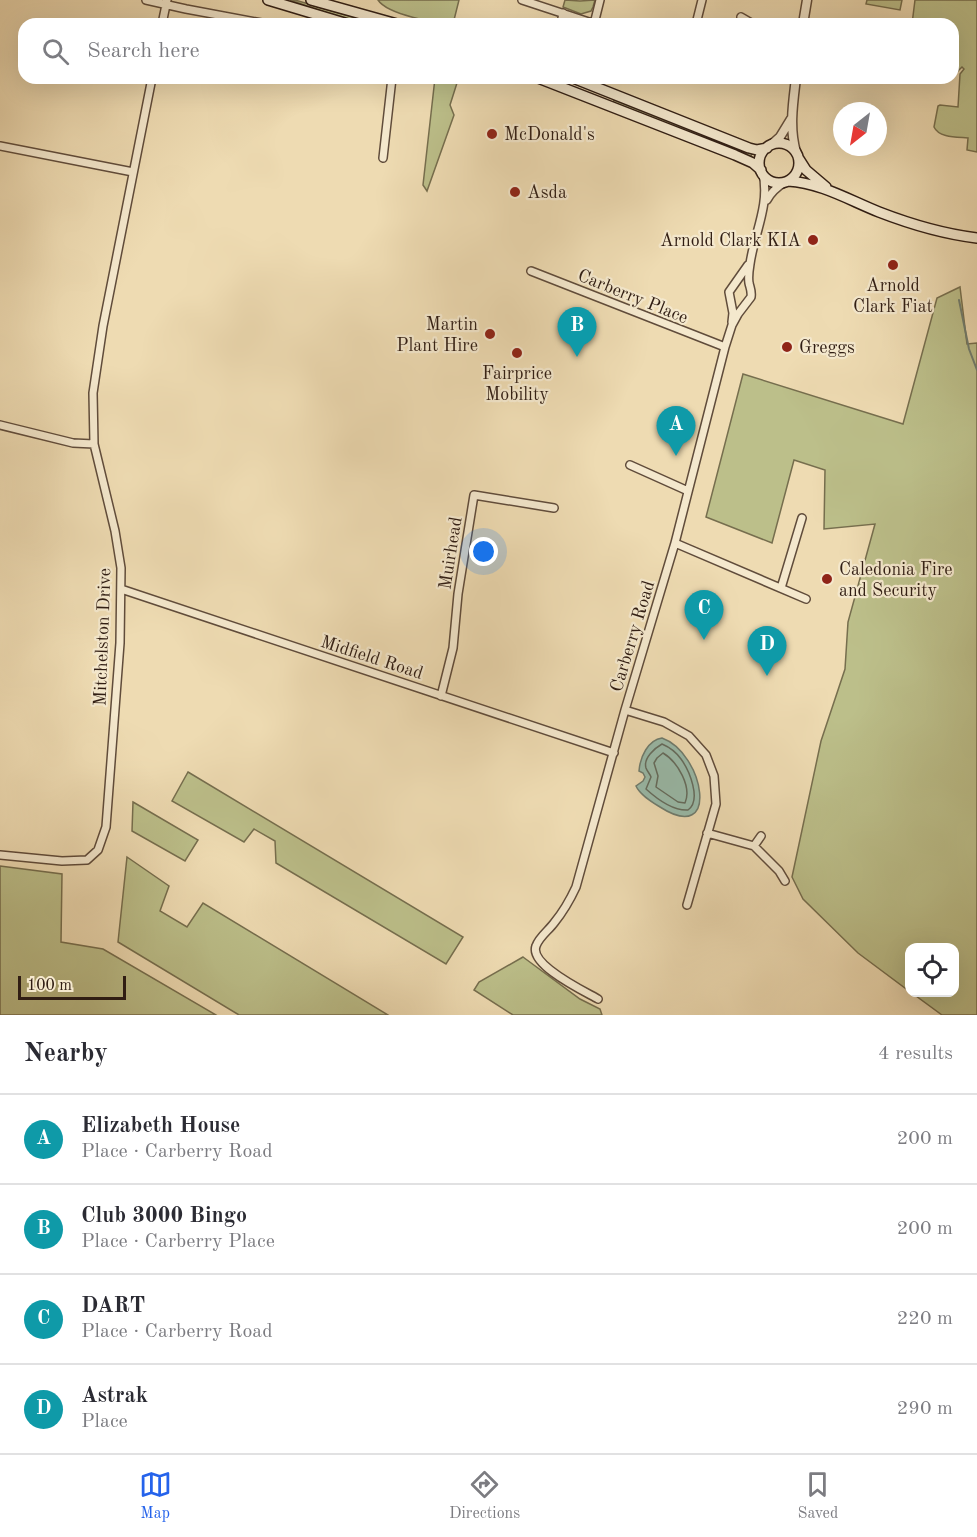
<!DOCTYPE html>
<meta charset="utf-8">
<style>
:root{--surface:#fff;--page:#f7f7f7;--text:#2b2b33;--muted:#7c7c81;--line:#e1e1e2;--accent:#2563eb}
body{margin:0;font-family:"Old Standard TT",serif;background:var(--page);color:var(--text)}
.controls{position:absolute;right:18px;bottom:18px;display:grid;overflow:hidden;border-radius:12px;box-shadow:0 6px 24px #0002}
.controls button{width:54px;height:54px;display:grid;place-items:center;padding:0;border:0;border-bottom:2px solid var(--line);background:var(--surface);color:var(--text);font:30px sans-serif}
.compass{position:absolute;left:833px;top:102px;width:54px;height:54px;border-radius:50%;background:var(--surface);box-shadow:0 6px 24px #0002;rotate:211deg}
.scale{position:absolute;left:18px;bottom:15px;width:108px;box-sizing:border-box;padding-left:6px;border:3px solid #301d13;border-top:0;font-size:16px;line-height:21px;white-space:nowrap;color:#301d13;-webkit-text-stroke:4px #f4e8cd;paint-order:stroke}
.you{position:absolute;left:484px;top:552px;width:21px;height:21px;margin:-15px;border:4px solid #fff;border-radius:50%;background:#1a73e8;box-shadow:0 0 0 9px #1a73e833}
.badge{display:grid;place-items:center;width:39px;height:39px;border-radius:50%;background:var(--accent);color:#fff;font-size:20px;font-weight:700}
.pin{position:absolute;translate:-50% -50px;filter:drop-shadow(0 2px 3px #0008)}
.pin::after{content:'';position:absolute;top:32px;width:21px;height:18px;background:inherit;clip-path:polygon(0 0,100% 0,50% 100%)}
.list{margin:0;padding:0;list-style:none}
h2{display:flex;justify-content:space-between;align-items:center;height:78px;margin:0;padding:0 24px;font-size:26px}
h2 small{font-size:20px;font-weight:400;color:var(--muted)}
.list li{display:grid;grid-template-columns:39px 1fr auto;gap:18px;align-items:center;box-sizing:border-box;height:90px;padding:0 24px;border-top:2px solid var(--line)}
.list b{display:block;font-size:22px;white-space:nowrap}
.list p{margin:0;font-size:20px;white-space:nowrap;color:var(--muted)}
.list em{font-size:20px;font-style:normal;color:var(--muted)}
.icon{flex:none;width:33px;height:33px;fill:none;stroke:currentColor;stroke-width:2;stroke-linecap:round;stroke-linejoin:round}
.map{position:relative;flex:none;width:977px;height:1015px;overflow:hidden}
.search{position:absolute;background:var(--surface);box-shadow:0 6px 24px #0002;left:18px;right:18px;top:18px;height:66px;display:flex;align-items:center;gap:15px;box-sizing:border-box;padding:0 21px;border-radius:18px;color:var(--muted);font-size:22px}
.sheet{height:438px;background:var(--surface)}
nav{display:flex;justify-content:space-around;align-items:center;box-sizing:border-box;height:84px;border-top:2px solid var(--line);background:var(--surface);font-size:16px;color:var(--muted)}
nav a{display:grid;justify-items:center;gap:3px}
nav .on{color:var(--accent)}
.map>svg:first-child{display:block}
.green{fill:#bcbf8a;stroke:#766e4e;stroke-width:1.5}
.water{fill:#9ba;stroke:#6f7c6e;stroke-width:1.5}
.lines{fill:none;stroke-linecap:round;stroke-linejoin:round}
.shore{stroke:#646c5e;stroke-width:1.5}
.stream{stroke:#6f7c6e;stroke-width:2}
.minor-casing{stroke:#604c3b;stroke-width:10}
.tertiary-casing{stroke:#604c3b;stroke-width:11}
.secondary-casing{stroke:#301d13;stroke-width:12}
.minor{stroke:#f4e8cd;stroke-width:7}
.tertiary{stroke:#f4e8cd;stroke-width:8}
.secondary{stroke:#f4e8cd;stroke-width:9}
.poi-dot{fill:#8f2418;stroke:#f4e8cd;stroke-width:2}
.labels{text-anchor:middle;stroke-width:4.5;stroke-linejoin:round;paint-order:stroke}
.poi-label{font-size:18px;fill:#301d13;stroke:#f4e8cd;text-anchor:start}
.street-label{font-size:18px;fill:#301d13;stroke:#f4e8cd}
</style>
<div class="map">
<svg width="977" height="1015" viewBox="0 0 977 1015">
<rect width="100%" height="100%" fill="#eedbb2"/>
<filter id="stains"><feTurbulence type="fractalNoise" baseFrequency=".00333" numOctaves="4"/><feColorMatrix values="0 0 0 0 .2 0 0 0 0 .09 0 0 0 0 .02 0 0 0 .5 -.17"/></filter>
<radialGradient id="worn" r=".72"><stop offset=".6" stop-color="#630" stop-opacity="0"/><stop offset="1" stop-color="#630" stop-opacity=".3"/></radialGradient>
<!-- green -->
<path class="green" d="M 290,0 L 295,0 L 377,24 L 358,24 Z
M 378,0 L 459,0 L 453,24 C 436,24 387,14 378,0 Z
M 565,0 L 580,1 L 595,0 L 593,7 L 591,11 L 581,14 L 563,7 Z
M 867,0 L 902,0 L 900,10 L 866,4 Z
M 915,0 L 977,0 L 977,152 L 967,150 L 968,138 C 957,137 939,138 934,127 L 938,106 L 940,105 L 958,107 L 960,74 L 964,69 L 962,67 L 957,72 L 953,71 L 953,24 L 912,24 Z
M 435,78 L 453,78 L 457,83 L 450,105 L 454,115 L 427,191 L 423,185 Z
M 614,100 L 743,151 L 753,152 L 750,158 L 613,103 Z
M 960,287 L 967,344 L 977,343 L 977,1015 L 942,1015 L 912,993 L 954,993 L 954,948 L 910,948 L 909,991 L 858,953 L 803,899 L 792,877 L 821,741 L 845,669 L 848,622 L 875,524 L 824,529 L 825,470 L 794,460 L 772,543 L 706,517 L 743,374 L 903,424 L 937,298 Z
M 188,772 L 463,937 L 446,964 L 276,863 L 275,841 L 254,829 L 244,842 L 172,801 Z
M 133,802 L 198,840 L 185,861 L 132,831 Z
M 127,857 L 169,886 L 160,911 L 187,927 L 203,903 L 388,1015 L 239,1015 L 118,942 Z
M 0,866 L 62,874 L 61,942 L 103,949 L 216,1015 L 0,1015 Z
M 523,957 L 580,999 L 600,1009 L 602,1015 L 513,1015 L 474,990 L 479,982 Z"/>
<!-- water -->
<path class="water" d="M 662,738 C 704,753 721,846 660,807 C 652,802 640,795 636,786 L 643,781 L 645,777 L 643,773 L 639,771 C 640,757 648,740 662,738 Z"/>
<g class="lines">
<!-- shore -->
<path class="shore" d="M 662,744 C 669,747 676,752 681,759 C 689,770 702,800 688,810 C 673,811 657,799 646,789 L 651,777 C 650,774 647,771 646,768 C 643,758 655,748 662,744 Z
M 663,753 C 678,762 692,787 685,803 L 678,802 L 656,787 L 658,776 L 654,763 L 657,758 Z"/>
<!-- stream -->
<path class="stream" d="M 959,300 L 969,349 L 977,370"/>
<!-- minor casing -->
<g class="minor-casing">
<path id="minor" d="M 146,0 L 186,9 L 267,24
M 522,0 L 595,24
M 741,17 L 753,24
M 162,24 L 167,0
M 561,24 L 563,13
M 594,24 L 600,0
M 696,24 L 702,0
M 0,146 L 133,172
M 383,158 L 392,78
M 767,200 C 771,192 777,187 785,182
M 531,271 L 725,347
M 732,322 L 733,313 L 729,292 L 748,265
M 0,425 L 73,443 L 94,444
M 630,465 L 688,491
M 675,543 L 806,599
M 781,588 L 802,518
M 121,589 L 614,753
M 441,696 L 453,648 L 458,594 L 474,495 L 554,508
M 625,710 L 664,722 L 689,736 L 706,755 L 714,776 L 716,804 L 687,905
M 707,833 L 754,846 L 779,871 L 785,881
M 754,846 L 761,836
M 0,855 L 62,861 L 87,860 L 98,850 L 106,827 L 120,643 L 121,568 L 115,531 L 94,444 L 93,393 L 103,326 L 152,78
M 598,999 C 584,991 529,965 536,946 C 539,937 549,930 554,923 C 563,912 570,900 576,887 L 625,710 L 675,543 L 725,347 L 732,325 L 738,314 L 751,297 C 752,291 750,288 749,283 C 748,277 749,270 750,264 C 754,234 770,205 763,174"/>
</g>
<!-- tertiary casing -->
<g class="tertiary-casing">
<path id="tertiary" d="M 803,24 L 807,0
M 796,78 C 793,103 789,128 796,152
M 771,145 L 780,137 L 791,119"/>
</g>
<!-- secondary casing -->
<g class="secondary-casing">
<path id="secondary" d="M 268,0 L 348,24
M 311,0 L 397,24
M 538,78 L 735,155 L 753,163 L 761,170
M 573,78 L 749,148 L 757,150 L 767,148
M759 163a20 20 0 1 1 40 0a20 20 0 1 1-40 0Z
M 799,159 L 806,170 L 826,187
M 788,181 C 821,183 849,200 879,212 C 910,224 944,234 977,238"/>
</g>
<!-- minor -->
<use href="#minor" class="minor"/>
<!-- tertiary -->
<use href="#tertiary" class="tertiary"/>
<!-- secondary -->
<use href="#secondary" class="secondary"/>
</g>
<!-- markers -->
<g class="poi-dot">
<circle cx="492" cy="134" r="6"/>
<circle cx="515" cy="192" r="6"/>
<circle cx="813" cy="240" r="6"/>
<circle cx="893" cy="265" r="6"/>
<circle cx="490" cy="334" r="6"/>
<circle cx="787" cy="347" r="6"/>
<circle cx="517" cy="353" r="6"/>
<circle cx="827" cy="579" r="6"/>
</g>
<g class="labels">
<!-- poi labels -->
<g class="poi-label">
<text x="504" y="140">McDonald's</text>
<text x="527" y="198">Asda</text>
<text x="801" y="246" text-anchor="end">Arnold Clark KIA</text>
<text x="893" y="291" text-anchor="middle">Arnold<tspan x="893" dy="21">Clark Fiat</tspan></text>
<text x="478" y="330" text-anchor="end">Martin<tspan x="478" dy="21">Plant Hire</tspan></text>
<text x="799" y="353">Greggs</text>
<text x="517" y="379" text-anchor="middle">Fairprice<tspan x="517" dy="21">Mobility</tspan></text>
<text x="839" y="575">Caledonia Fire<tspan x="839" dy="21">and Security</tspan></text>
</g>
<!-- street labels -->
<g class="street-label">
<text transform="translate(633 296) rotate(22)" y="6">Carberry Place</text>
<text transform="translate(450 553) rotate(-81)" y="6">Muirhead</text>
<text transform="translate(632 636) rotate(-73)" y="6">Carberry Road</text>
<text transform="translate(102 637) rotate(-88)" y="6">Mitchelston Drive</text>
<text transform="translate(372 657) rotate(18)" y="6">Midfield Road</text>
</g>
</g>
<rect width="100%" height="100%" filter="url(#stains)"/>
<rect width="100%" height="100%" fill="url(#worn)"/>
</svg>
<div class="controls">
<button><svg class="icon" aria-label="locate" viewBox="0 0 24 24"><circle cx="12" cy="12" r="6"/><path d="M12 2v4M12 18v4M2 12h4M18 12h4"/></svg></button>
</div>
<svg class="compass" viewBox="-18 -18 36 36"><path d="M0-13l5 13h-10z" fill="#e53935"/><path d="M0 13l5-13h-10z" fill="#7c7c81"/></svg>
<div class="scale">100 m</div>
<div class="you"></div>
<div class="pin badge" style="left:676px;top:456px;background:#0f9aa8">A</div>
<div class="pin badge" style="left:577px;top:357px;background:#0f9aa8">B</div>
<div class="pin badge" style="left:704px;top:640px;background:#0f9aa8">C</div>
<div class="pin badge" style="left:767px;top:676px;background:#0f9aa8">D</div>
<div class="search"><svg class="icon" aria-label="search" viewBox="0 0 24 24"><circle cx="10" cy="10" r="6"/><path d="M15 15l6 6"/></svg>Search here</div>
</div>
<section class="sheet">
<h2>Nearby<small>4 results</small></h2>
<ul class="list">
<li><span class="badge" style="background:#0f9aa8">A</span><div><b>Elizabeth House</b><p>Place · Carberry Road</p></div><em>200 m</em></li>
<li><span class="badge" style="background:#0f9aa8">B</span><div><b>Club 3000 Bingo</b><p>Place · Carberry Place</p></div><em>200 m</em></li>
<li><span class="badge" style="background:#0f9aa8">C</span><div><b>DART</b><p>Place · Carberry Road</p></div><em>220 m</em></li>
<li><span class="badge" style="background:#0f9aa8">D</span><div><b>Astrak</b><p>Place</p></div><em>290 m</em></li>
</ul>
</section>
<nav>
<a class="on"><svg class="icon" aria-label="map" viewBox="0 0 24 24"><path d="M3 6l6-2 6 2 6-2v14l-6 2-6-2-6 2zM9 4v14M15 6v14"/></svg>Map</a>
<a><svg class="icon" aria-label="directions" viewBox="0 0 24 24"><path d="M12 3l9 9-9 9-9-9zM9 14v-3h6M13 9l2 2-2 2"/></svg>Directions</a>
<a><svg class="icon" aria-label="saved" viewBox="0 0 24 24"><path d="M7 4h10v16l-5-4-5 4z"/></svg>Saved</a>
</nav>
